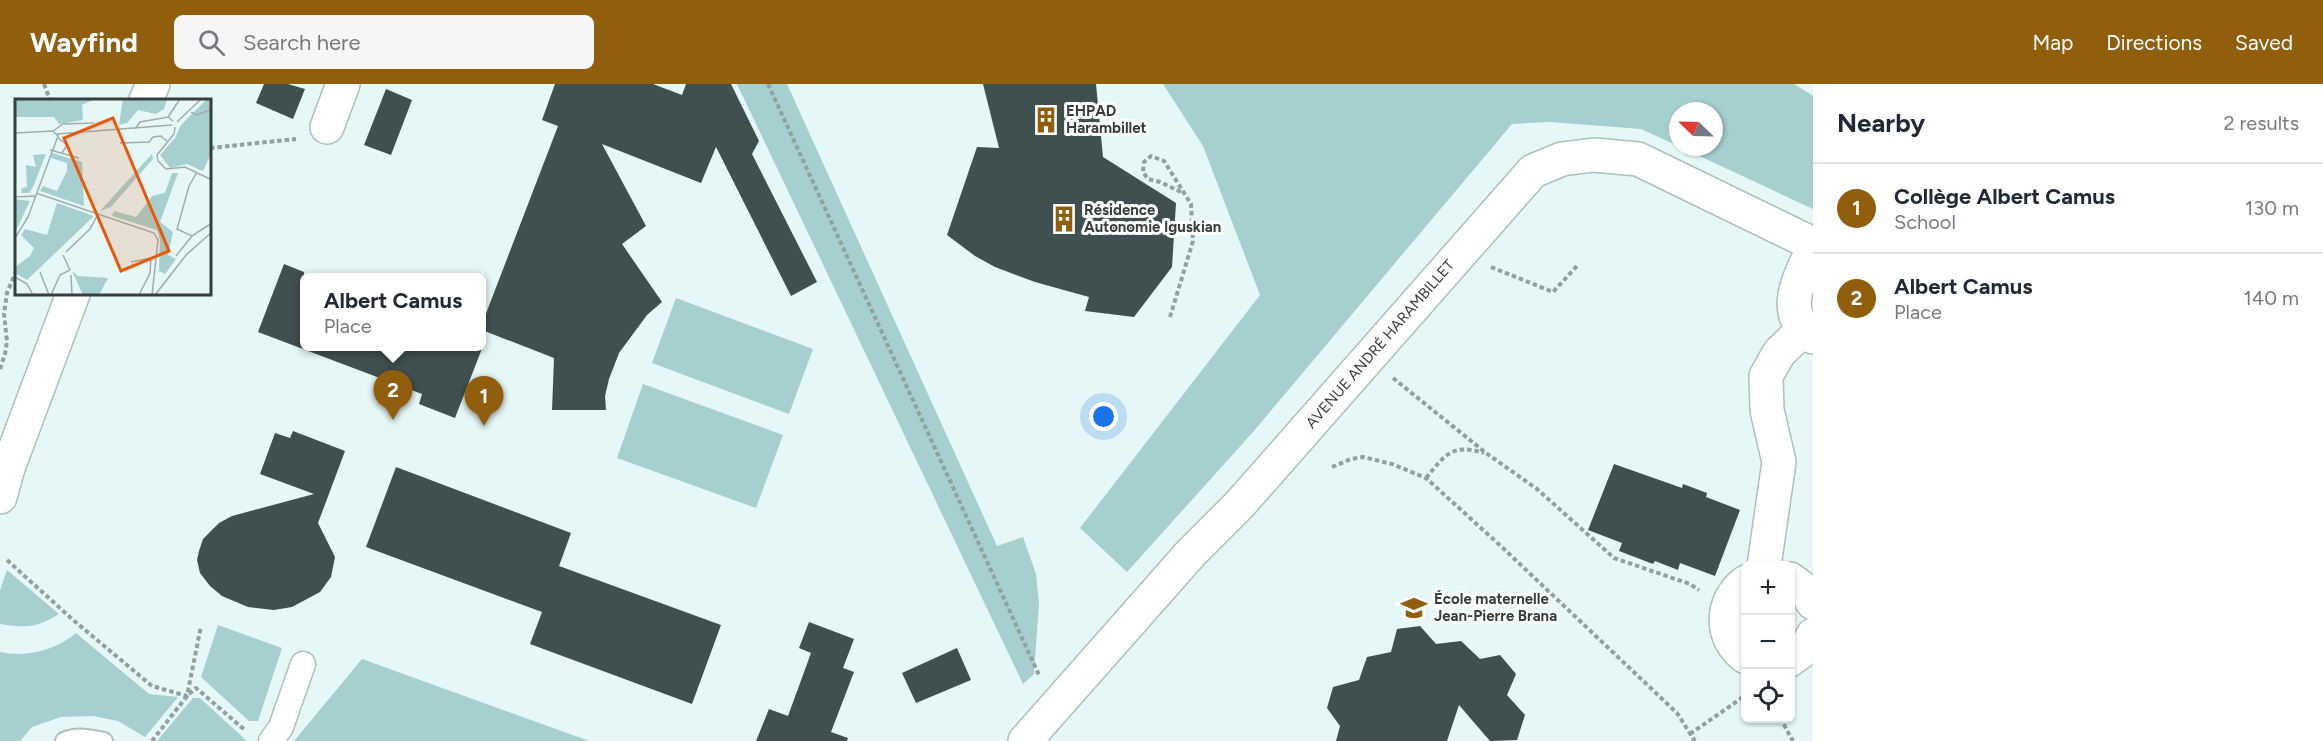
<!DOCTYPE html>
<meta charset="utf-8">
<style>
:root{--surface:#fff;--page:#f6f6f7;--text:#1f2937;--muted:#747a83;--line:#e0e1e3;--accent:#905e0d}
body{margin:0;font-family:Figtree,sans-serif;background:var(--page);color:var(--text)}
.controls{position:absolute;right:18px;bottom:18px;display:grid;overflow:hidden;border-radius:9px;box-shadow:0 2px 4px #0004}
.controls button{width:54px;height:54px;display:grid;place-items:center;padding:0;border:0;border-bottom:2px solid var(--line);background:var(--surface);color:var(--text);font:30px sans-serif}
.compass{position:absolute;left:1669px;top:18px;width:54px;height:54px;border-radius:50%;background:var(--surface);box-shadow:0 2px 4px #0004;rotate:293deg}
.you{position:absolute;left:1104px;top:333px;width:21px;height:21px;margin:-15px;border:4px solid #fff;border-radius:50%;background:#1a73e8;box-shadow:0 0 0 9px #1a73e833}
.badge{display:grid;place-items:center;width:39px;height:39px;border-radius:50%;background:var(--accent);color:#fff;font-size:20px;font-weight:700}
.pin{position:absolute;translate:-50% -50px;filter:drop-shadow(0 2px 3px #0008)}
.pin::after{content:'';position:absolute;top:32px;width:21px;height:18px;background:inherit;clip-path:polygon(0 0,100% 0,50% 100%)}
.popup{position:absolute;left:300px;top:189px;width:186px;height:78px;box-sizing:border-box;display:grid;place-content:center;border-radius:9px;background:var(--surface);filter:drop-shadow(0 2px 4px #0005);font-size:20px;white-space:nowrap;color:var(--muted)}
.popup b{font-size:22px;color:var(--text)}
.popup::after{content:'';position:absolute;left:50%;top:100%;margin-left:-12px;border:12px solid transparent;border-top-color:var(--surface)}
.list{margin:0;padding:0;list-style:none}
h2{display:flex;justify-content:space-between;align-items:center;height:78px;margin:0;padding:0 24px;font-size:26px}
h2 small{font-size:20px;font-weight:400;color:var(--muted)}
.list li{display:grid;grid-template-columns:39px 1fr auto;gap:18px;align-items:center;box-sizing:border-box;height:90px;padding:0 24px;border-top:2px solid var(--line)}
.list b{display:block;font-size:22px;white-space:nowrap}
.list p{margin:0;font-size:20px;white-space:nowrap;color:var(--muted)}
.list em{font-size:20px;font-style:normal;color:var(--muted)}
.icon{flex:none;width:33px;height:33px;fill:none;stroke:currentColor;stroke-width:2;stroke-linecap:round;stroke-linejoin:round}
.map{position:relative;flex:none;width:1813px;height:657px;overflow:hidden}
header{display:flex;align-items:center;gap:36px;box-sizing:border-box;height:84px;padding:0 30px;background:var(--accent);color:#fff}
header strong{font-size:28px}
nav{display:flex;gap:33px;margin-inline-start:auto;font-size:21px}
.search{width:420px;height:54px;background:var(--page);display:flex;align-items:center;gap:15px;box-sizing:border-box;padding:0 21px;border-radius:9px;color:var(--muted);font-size:22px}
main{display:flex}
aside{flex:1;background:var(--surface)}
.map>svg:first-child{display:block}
.green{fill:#a5d0cf}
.building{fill:#404f4f}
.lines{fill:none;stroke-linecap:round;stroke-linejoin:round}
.service-casing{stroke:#adbfbe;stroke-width:20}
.pedestrian-casing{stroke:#adbfbe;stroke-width:27}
.minor-casing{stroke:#adbfbe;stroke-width:36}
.tertiary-casing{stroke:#adbfbe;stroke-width:36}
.path{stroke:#92a09f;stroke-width:4;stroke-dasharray:4.5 3;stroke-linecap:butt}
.service{stroke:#fff;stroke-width:16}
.pedestrian{stroke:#fff;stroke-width:24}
.minor{stroke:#fff;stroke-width:33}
.tertiary{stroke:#fff;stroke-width:33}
.labels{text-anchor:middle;stroke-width:6;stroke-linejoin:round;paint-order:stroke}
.poi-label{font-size:15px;font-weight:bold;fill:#373f3e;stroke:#fff;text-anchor:start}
.street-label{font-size:15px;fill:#373f3e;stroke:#fff}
.inset-road{fill:none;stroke:#9fadac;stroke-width:1.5}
.view{fill:#e8590c;fill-opacity:0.15;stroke:#e8590c;stroke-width:3}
.inset-edge{fill:none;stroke:#373f3e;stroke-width:3}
</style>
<header>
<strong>Wayfind</strong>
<div class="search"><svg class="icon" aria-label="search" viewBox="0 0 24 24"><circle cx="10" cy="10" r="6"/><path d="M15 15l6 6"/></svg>Search here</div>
<nav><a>Map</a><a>Directions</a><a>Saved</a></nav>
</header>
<main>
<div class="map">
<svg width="1813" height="657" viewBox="0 0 1813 657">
<rect width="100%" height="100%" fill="#e5f7f6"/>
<!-- green -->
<path class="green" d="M 737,0 L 787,0 L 997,462 L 1023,453 L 1036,490 L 1039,519 L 1034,590 L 1023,600 Z
M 1163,0 L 1794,0 L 1813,12 L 1813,125 L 1680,63 L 1714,63 L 1714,27 L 1678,27 L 1678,62 L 1641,45 L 1550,38 L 1512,40 L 1253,348 L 1127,488 L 1080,444 L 1260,211 L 1203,62 Z
M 676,214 L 813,265 L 789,330 L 652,279 Z
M 643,300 L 783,351 L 756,424 L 617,374 Z
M 7,486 L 59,530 C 36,544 27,544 0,540 L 0,506 Z
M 218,541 L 282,564 L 258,637 L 249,637 L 201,593 Z
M 76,549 L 149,610 L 178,613 L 145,653 L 118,637 L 93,632 L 61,633 L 32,643 L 20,657 L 0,657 L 0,568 C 26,574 56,566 76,549 Z
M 362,575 L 589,657 L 294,657 Z
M 193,614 L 200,614 L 247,657 L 157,657 Z"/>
<!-- building -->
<path class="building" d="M 264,0 L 288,0 L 305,5 L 293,35 L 256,19 Z
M 555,0 L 653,0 L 682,11 L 686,0 L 731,0 L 759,57 L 752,70 L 817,198 L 791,212 L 716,63 L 701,99 L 602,60 L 646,142 L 622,160 L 662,218 L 647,231 L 619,269 L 609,295 L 605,312 L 606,326 L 552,326 L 554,274 L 482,246 L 482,240 L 558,42 L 542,36 Z
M 983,0 L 1096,0 L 1103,73 L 1176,119 L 1172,183 L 1134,233 L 1085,227 L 1089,213 L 1035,198 L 995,183 L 975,172 L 947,151 L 977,63 L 999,64 Z
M 386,5 L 412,16 L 391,71 L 364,61 Z
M 284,180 L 304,188 L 304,262 L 483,262 L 455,334 L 419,320 L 422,310 L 258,248 Z
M 293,347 L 345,367 L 318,439 L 335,473 L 331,493 L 320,508 L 292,523 L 274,526 L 248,523 L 222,512 L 210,502 L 200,489 L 197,476 L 199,467 L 203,455 L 219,439 L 232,432 L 314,410 L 260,390 L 275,349 L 290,354 Z
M 1614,380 L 1682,404 L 1683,400 L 1707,409 L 1706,413 L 1740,426 L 1715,492 L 1680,479 L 1678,486 L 1655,477 L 1653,480 L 1619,467 L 1622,459 L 1588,446 Z
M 396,383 L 571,449 L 559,482 L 721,541 L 692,620 L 530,560 L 542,528 L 366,463 Z
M 809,538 L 854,555 L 843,584 L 854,588 L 831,648 L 848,654 L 847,657 L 756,657 L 769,625 L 788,632 L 811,569 L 799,564 Z
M 1420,542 L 1436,560 L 1461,557 L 1480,575 L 1500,571 L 1516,590 L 1507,611 L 1525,631 L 1517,656 L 1490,657 L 1459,621 L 1447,657 L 1336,657 L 1340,642 L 1327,624 L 1333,603 L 1359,596 L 1367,573 L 1391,568 L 1397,545 Z
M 957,564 L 971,596 L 916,619 L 902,589 Z"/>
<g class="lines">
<!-- service casing -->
<g class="service-casing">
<path id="service" d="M 64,657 C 76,651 91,654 104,657"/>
</g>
<!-- pedestrian casing -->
<g class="pedestrian-casing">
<path id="pedestrian" d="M 271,657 L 281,643 L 303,580"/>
</g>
<!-- minor casing -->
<g class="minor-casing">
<path id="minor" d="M 327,43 L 343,0
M 1813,164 C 1800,195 1778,228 1813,253
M 1764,482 L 1779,378 L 1767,326 L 1766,292 L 1779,269 L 1803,246
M 1790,495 L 1805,506 L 1813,519
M 1746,498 C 1720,517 1719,554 1746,573
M 1790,576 L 1807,563 L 1813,551"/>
</g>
<!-- tertiary casing -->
<g class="tertiary-casing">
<path id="tertiary" d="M 146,16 L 153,0
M 0,413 L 8,384 L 73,210
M 1025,657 L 1191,469 L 1240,420 L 1533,87 L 1562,75 L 1594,71 L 1638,75 L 1813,160"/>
</g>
<!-- path -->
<path class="path" d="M 44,0 L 50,16
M 768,0 L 1039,591
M 210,64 L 296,55
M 1491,183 L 1553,208 L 1577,182
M 1170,233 L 1193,157 L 1191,120 L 1164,77 L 1151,72 L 1144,78 L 1143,88 L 1148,95 L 1160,98 L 1185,110
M 0,285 L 5,270 L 7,257 L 4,230 L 7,209 L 16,187
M 1393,294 L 1486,369 L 1537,405 L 1614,474 L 1690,500 L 1699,506
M 1332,383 L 1351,375 L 1363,373 L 1392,380 L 1426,394 L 1504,465 L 1677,629 L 1695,657
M 1426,394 C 1445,371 1452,359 1484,369
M 7,476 L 72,535 L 152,602 L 187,612 L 201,542
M 1780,634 L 1793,657
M 1690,650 L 1746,611
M 152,657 L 187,612 L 196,604 L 246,647"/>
<!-- service -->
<use href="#service" class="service"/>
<!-- pedestrian -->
<use href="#pedestrian" class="pedestrian"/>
<!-- minor -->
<use href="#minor" class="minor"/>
<!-- tertiary -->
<use href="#tertiary" class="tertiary"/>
</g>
<!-- icons -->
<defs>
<g id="building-bare" transform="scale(2.07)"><path d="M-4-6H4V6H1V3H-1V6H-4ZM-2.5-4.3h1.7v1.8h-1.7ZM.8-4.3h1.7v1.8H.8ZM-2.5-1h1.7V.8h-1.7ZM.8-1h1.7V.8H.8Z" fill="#905e0d" stroke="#fff" stroke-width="2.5" paint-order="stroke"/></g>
<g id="school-bare" transform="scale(2.07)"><path d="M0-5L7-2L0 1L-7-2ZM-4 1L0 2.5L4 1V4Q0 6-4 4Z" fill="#905e0d" stroke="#fff" stroke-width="2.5" paint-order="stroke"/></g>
</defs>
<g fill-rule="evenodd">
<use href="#building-bare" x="1046" y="36"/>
<use href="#building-bare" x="1064" y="135"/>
<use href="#school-bare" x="1414" y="524"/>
</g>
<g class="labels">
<!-- poi labels -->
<g class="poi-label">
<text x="1066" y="32">EHPAD<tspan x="1066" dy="17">Harambillet</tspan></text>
<text x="1084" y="131">Résidence<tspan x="1084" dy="17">Autonomie Iguskian</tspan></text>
<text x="1434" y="520">École maternelle<tspan x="1434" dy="17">Jean-Pierre Brana</tspan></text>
</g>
<!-- street labels -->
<g class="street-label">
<text transform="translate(1380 260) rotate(-49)" y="5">AVENUE ANDRÉ HARAMBILLET</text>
</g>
</g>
<!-- overview -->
<g transform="translate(15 15)">
<rect width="196" height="196" fill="#e5f7f6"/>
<path d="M 0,0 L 80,0 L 67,6 L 68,21 L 44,25 L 39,18 L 0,18 ZM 108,0 L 152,0 L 149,10 L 141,15 L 123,11 L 112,24 L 104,26 ZM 192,0 L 196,0 L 196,55 L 188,72 L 172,65 L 155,69 L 145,56 L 160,39 L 166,26 ZM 37,54 L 67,63 L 69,107 L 25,92 L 28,87 L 42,92 L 52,72 L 52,64 L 36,59 ZM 31,55 L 18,88 L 14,94 L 6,94 L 7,89 L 12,88 L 11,66 L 21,68 L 18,56 ZM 137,55 L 138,60 L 96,108 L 85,112 ZM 157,74 L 163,74 L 145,123 L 158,133 L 153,156 L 161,160 L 150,175 L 144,172 L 145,141 L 142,131 L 97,117 L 99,112 L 121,118 L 137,97 L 150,94 ZM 0,100 L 15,102 L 0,134 ZM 42,104 L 79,117 L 12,181 L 0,174 L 0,168 L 15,157 L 19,149 L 6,136 L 10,130 L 32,136 ZM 57,172 L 63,177 L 93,179 L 84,196 L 68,196 Z" fill="#a5d0cf"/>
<path class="inset-road" d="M 176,13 L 182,16 L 197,10M 153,18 L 165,0M 162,23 L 186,0M 160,28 L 159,35 L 142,56 L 143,62 L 151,70 L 170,68 L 197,81M 120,30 L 125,23 L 153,18 L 158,22M 38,32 L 48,25 L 79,24M 0,34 L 38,32 L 43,37 L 13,118 L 0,139M 42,35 L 157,26M 42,38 L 52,46 L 47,54M 105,44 L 134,43 L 138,38 L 146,37 L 153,43M 35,51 L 64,59M 182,73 L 174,87 L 162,130 L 177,137 L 197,124M 21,94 L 139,134 L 143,141 L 137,196M 0,98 L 20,97M 51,153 L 75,130 L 83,115M 161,157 L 177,137M 116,163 L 136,159M 25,173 L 34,196M 56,176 L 57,196M 0,178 L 12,185 L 18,196M 36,196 L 45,176 L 55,171 L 48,156M 124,196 L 135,174 L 136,159 L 142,157M 140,196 L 171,156 L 197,133"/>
<path class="view" d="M 98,19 L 154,152 L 106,172 L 49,39 Z"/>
<rect width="196" height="196" class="inset-edge"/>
</g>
</svg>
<div class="controls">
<button>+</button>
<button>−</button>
<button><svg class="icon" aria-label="locate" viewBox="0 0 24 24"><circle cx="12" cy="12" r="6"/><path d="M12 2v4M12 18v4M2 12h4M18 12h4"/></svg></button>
</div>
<svg class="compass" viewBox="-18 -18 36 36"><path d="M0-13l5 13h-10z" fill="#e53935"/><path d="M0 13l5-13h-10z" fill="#747a83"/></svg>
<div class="you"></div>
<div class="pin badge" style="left:484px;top:342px">1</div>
<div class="pin badge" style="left:393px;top:336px">2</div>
<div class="popup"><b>Albert Camus</b>Place</div>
</div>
<aside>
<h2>Nearby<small>2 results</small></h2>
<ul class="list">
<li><span class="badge">1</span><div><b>Collège Albert Camus</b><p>School</p></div><em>130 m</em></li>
<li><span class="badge">2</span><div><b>Albert Camus</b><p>Place</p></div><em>140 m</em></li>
</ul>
</aside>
</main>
